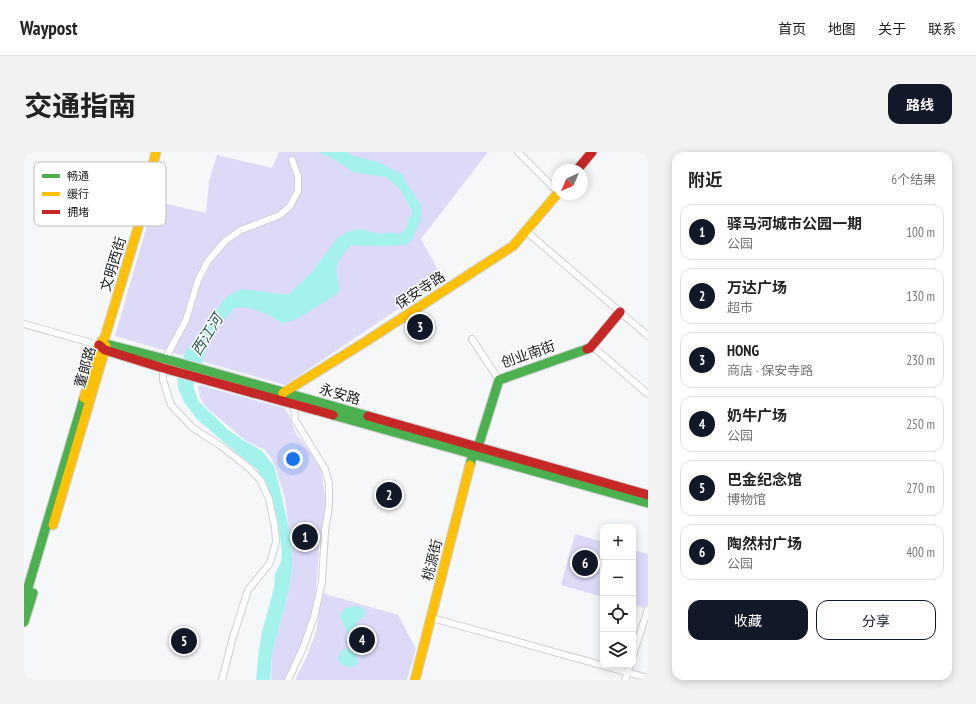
<!DOCTYPE html>
<html lang="zh">
<meta charset="utf-8">
<style>
:root{--surface:#fff;--page:#f2f2f2;--text:#222;--muted:#767676;--line:#e0e0e0;--accent:#111827}
body{margin:0;font-family:"PT Sans Narrow","Noto Sans SC",sans-serif;background:var(--page);color:var(--text)}
.controls{position:absolute;right:12px;bottom:12px;display:grid;overflow:hidden;border-radius:8px;box-shadow:0 2px 10px #0003}
.controls button{width:36px;height:36px;display:grid;place-items:center;padding:0;border:0;border-bottom:1px solid var(--line);background:var(--surface);color:var(--text);font:20px sans-serif}
.compass{position:absolute;left:528px;top:12px;width:36px;height:36px;border-radius:50%;background:var(--surface);box-shadow:0 2px 10px #0003;rotate:224deg}
.you{position:absolute;left:269px;top:307px;width:14px;height:14px;margin:-10px;border:3px solid #fff;border-radius:50%;background:#1a73e8;box-shadow:0 0 0 6px #1a73e833}
.badge{display:grid;place-items:center;width:26px;height:26px;border-radius:50%;background:var(--accent);color:#fff;font-size:13px;font-weight:700}
.pin{position:absolute;translate:-50% -50%;border:2px solid #fff;box-shadow:0 1px 4px #0006}
.list{margin:0;padding:0;list-style:none}
h2{display:flex;justify-content:space-between;align-items:center;height:52px;margin:0;padding:0 16px;font-size:17px}
h2 small{font-size:13px;font-weight:400;color:var(--muted)}
.list li{display:grid;grid-template-columns:26px 1fr auto;gap:12px;align-items:center;box-sizing:border-box;height:56px;margin:0 8px 8px;padding:0 8px;border:1px solid var(--line);border-radius:12px}
.list b{display:block;font-size:15px;white-space:nowrap}
.list p{margin:0;font-size:13px;white-space:nowrap;color:var(--muted)}
.list em{font-size:13px;font-style:normal;color:var(--muted)}
.actions{display:flex;gap:8px;padding:12px 16px}
.actions a{flex:1;padding:9px 0;border:1px solid var(--accent);border-radius:12px;text-align:center;font-size:14px;color:var(--accent)}
.actions .main{background:var(--accent);color:#fff}
.icon{flex:none;width:22px;height:22px;fill:none;stroke:currentColor;stroke-width:2;stroke-linecap:round;stroke-linejoin:round}
.map{position:relative;flex:none;width:624px;height:528px;overflow:hidden;border-radius:12px}
header{display:flex;align-items:center;gap:24px;box-sizing:border-box;height:56px;padding:0 20px;background:var(--surface);border-bottom:1px solid var(--line)}
header strong{font-size:19px}
nav{display:flex;gap:22px;margin-inline-start:auto;font-size:14px}
.intro{display:flex;align-items:center;justify-content:space-between;box-sizing:border-box;height:96px;padding:0 24px}
h1{margin:0;font-size:28px}
.button{padding:10px 18px;border-radius:12px;background:var(--accent);color:#fff;font-size:14px;font-weight:700}
main{display:flex;gap:24px;padding:0 24px}
aside{flex:1;background:var(--surface);border-radius:12px;box-shadow:0 2px 10px #0003}
.map>svg:first-child{display:block}
.green{fill:#dcdaf7}
.water{fill:#a4f2ec}
.lines{fill:none;stroke-linecap:round;stroke-linejoin:round}
.river{stroke:#a4f2ec;stroke-width:9}
.street-casing{stroke:#ced0d1;stroke-width:8}
.fast-casing{stroke:#ced0d1;stroke-width:11}
.slow-casing{stroke:#ced0d1;stroke-width:11}
.jam-casing{stroke:#ced0d1;stroke-width:11}
.street{stroke:#fefefe;stroke-width:6}
.fast{stroke:#4caf50;stroke-width:9}
.slow{stroke:#ffc107;stroke-width:9}
.jam{stroke:#c62828;stroke-width:9}
.labels{text-anchor:middle;stroke-width:3;stroke-linejoin:round;paint-order:stroke}
.street-label{font-size:14px;fill:#202223;stroke:#fff}
.water-label{font-size:15px;font-style:italic;fill:#2d5d59;stroke:#fff}
.key{fill:#fff;stroke:#bcbdbd;stroke-width:1}
.key-label{font-size:11px;fill:#202223}
</style>
<header>
<strong>Waypost</strong>
<nav><a>首页</a><a>地图</a><a>关于</a><a>联系</a></nav>
</header>
<div class="intro"><h1>交通指南</h1><a class="button">路线</a></div>
<main>
<div class="map">
<svg width="624" height="528" viewBox="0 0 624 528">
<rect width="100%" height="100%" fill="#f5f7f9"/>
<!-- green -->
<path class="green" d="M 255,0 L 464,0 L 397,87 L 419,127 L 261,233 L 91,184 L 130,49 L 182,61 L 185,29 L 193,3 L 248,16 Z
M 175,233 L 260,256 L 264,261 L 272,282 L 285,298 L 297,318 L 302,352 L 295,393 L 294,412 L 290,455 L 279,490 L 261,528 L 247,528 L 248,502 L 265,438 L 268,417 L 268,400 L 261,346 L 251,314 L 247,306 L 241,298 L 222,289 L 181,254 L 176,245 L 174,235 Z
M 551,382 L 579,390 L 579,445 L 537,433 Z
M 609,398 L 624,402 L 624,457 L 609,453 Z
M 298,441 L 374,463 L 392,497 L 383,528 L 271,528 L 283,504 L 292,480 Z"/>
<!-- water -->
<path class="water" d="M 294,0 L 315,0 L 324,5 L 379,26 L 397,53 L 397,68 L 387,89 L 381,93 L 363,94 L 327,93 C 311,112 310,113 316,137 L 313,142 L 271,168 L 258,171 L 243,162 L 226,156 L 217,155 L 209,157 L 190,180 L 169,233 L 174,249 L 191,265 L 203,277 L 219,288 L 238,299 L 250,314 L 253,325 L 265,376 L 268,400 L 268,417 L 265,438 L 248,502 L 246,528 L 232,528 L 235,497 L 239,476 L 250,436 L 251,422 L 257,410 L 258,399 L 253,365 L 247,344 L 233,317 L 195,286 L 173,267 L 160,250 L 154,236 L 154,219 L 163,197 L 172,188 L 202,145 L 218,137 L 264,143 L 289,119 L 314,85 L 331,81 L 351,87 L 384,83 L 387,72 L 388,58 L 376,37 L 362,25 L 329,20 L 310,7 Z
M 331,454 L 339,456 L 341,459 L 341,463 L 332,471 L 341,486 L 341,490 C 338,495 334,495 331,498 L 332,502 L 334,512 L 326,516 L 319,513 L 313,507 L 319,497 L 323,498 L 325,495 L 322,490 L 324,481 L 316,465 L 320,457 Z"/>
<g class="lines">
<!-- river -->
<path class="river" d="M 313,0 L 328,8 L 352,14 L 376,26
M 323,85 L 336,82 L 358,87 L 364,85 L 379,86 L 386,79 L 389,69"/>
<!-- street casing -->
<g class="street-casing">
<path id="street" d="M 494,0 L 534,40
M 503,80 L 624,184
M 0,172 L 75,193
M 448,187 L 475,228
M 568,194 L 624,242
M 141,207 L 162,168 L 174,128 L 184,109 L 201,89 L 217,78 L 256,63 L 266,54 L 274,39 L 274,24 L 268,8
M 139,216 L 139,228 L 147,253 L 169,276 L 197,294 L 225,316 L 237,329 L 245,347 L 251,375 L 252,390 L 246,411 L 224,438 L 209,485 L 198,528
M 408,466 L 624,526
M 609,503 L 624,457
M 264,528 L 279,496 L 290,465 L 298,430 L 301,379 L 305,354 L 305,332 L 301,317 L 271,268 L 270,252
M 601,528 L 606,513"/>
</g>
<!-- fast casing -->
<g class="fast-casing">
<path id="fast" d="M 75,193 L 82,192 L 141,207 L 344,264
M 309,263 L 624,351
M 446,313 L 449,302 L 454,295 L 475,228 L 563,197
M 0,449 L 60,246
M 0,470 L 9,441"/>
</g>
<!-- slow casing -->
<g class="slow-casing">
<path id="slow" d="M 259,241 L 341,190 L 489,94 L 534,41
M 60,246 L 75,193 L 81,185 L 116,69 L 132,0
M 29,373 L 82,194
M 391,528 L 446,313"/>
</g>
<!-- jam casing -->
<g class="jam-casing">
<path id="jam" d="M 553,18 L 568,0
M 75,193 L 81,198 L 139,216 L 309,263
M 563,197 L 566,196 L 596,160
M 344,264 L 624,343"/>
</g>
<!-- street -->
<use href="#street" class="street"/>
<!-- fast -->
<use href="#fast" class="fast"/>
<!-- slow -->
<use href="#slow" class="slow"/>
<!-- jam -->
<use href="#jam" class="jam"/>
</g>
<g class="labels">
<!-- street labels -->
<g class="street-label">
<text transform="translate(89 112) rotate(-73)" y="5">文明西街</text>
<text transform="translate(396 138) rotate(-33)" y="5">保安寺路</text>
<text transform="translate(504 202) rotate(-19)" y="5">创业南街</text>
<text transform="translate(61 215) rotate(-74)" y="5">董郞路</text>
<text transform="translate(316 242) rotate(16)" y="5">永安路</text>
<text transform="translate(408 408) rotate(-76)" y="5">桃源街</text>
</g>
<!-- water labels -->
<g class="water-label">
<text transform="translate(183 183) rotate(-58)" y="5">西江河</text>
</g>
</g>
<!-- legend -->
<rect x="10" y="10" width="132" height="64" rx="6" class="key"/>
<rect x="18" y="22" width="18" height="4" fill="#4caf50"/>
<rect x="18" y="40" width="18" height="4" fill="#ffc107"/>
<rect x="18" y="58" width="18" height="4" fill="#c62828"/>
<g class="key-label">
<text x="43" y="28">畅通</text>
<text x="43" y="46">缓行</text>
<text x="43" y="64">拥堵</text>
</g>
</svg>
<div class="controls">
<button>+</button>
<button>−</button>
<button><svg class="icon" aria-label="locate" viewBox="0 0 24 24"><circle cx="12" cy="12" r="6"/><path d="M12 2v4M12 18v4M2 12h4M18 12h4"/></svg></button>
<button><svg class="icon" aria-label="layers" viewBox="0 0 24 24"><path d="M12 4l9 5-9 5-9-5zM3 14l9 5 9-5"/></svg></button>
</div>
<svg class="compass" viewBox="-18 -18 36 36"><path d="M0-13l5 13h-10z" fill="#e53935"/><path d="M0 13l5-13h-10z" fill="#767676"/></svg>
<div class="you"></div>
<div class="pin badge" style="left:281px;top:385px">1</div>
<div class="pin badge" style="left:365px;top:343px">2</div>
<div class="pin badge" style="left:396px;top:175px">3</div>
<div class="pin badge" style="left:338px;top:488px">4</div>
<div class="pin badge" style="left:160px;top:489px">5</div>
<div class="pin badge" style="left:561px;top:411px">6</div>
</div>
<aside>
<h2>附近<small>6个结果</small></h2>
<ul class="list">
<li><span class="badge">1</span><div><b>驿马河城市公园一期</b><p>公园</p></div><em>100 m</em></li>
<li><span class="badge">2</span><div><b>万达广场</b><p>超市</p></div><em>130 m</em></li>
<li><span class="badge">3</span><div><b>HONG</b><p>商店 · 保安寺路</p></div><em>230 m</em></li>
<li><span class="badge">4</span><div><b>奶牛广场</b><p>公园</p></div><em>250 m</em></li>
<li><span class="badge">5</span><div><b>巴金纪念馆</b><p>博物馆</p></div><em>270 m</em></li>
<li><span class="badge">6</span><div><b>陶然村广场</b><p>公园</p></div><em>400 m</em></li>
</ul>
<div class="actions"><a class="main">收藏</a><a>分享</a></div>
</aside>
</main>
